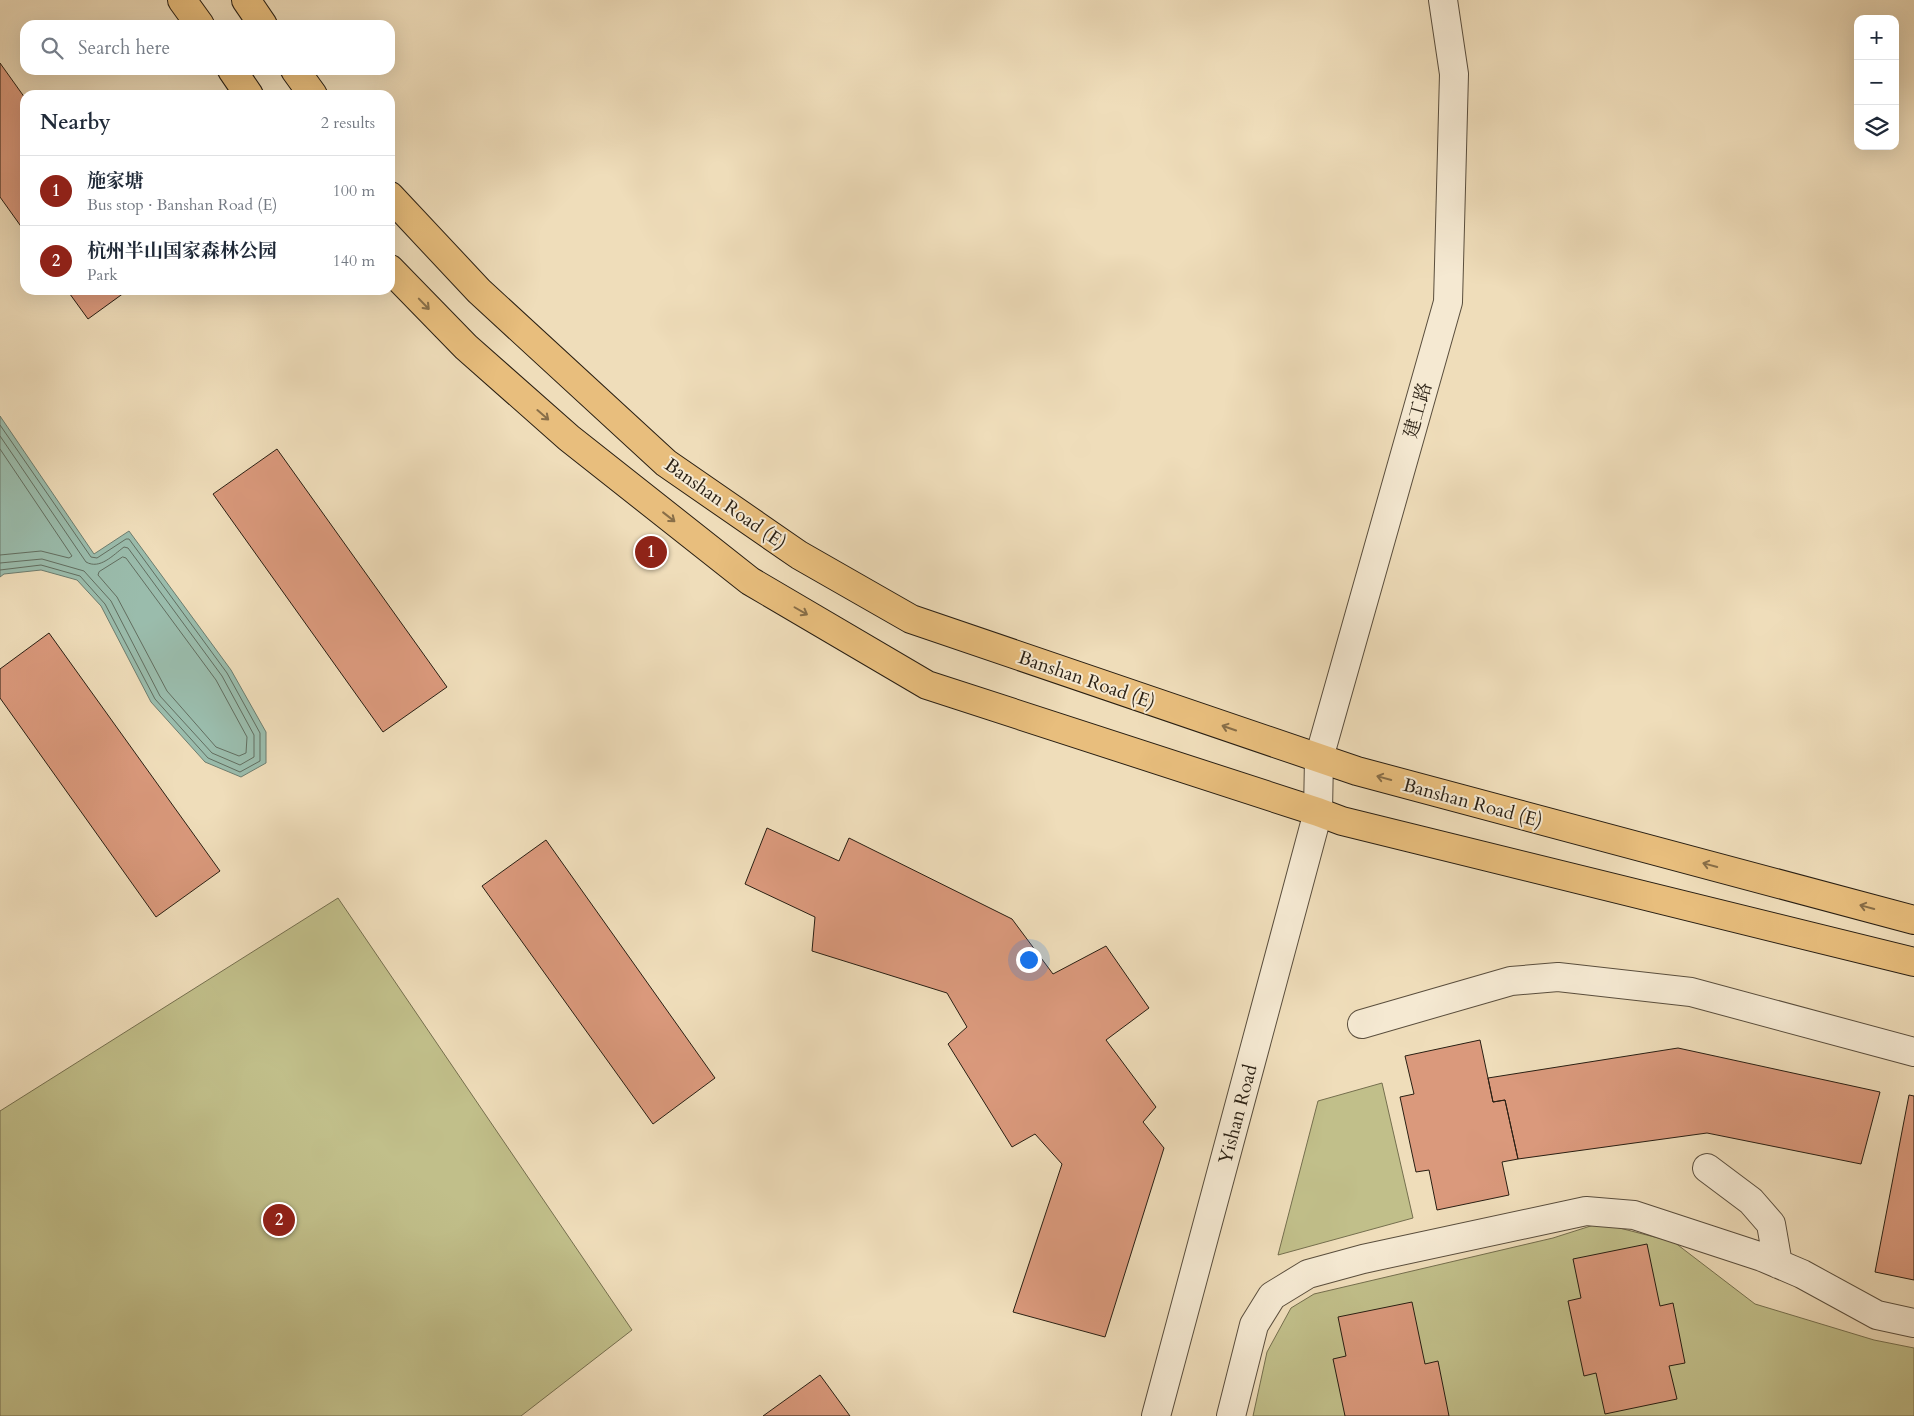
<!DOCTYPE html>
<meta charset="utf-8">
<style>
:root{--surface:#fff;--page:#f2f2f3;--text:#1f2937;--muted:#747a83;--line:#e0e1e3;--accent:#8f2418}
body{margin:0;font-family:Cardo,"Noto Serif SC",serif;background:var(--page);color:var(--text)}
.controls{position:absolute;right:15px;top:15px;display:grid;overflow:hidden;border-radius:10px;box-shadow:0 5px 20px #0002}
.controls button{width:45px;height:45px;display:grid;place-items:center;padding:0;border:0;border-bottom:1px solid var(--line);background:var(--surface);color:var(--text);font:25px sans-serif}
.you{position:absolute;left:1028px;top:959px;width:18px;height:18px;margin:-12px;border:4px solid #fff;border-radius:50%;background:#1a73e8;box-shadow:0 0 0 8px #1a73e833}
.badge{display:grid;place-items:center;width:32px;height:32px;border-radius:50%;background:var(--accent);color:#fff;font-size:16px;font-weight:700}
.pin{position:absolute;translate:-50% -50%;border:2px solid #fff;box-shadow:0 1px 5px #0006}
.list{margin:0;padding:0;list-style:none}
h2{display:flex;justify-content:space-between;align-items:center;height:65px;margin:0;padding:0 20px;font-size:21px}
h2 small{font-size:16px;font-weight:400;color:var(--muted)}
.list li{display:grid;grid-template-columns:32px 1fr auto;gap:15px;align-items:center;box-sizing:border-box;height:70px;padding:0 20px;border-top:1px solid var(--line)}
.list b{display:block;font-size:19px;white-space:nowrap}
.list p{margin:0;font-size:16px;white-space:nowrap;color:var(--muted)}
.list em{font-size:16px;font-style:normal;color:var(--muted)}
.icon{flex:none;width:28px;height:28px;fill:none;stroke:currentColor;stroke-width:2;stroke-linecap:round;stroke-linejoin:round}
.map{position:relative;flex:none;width:1914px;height:1416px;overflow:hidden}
.search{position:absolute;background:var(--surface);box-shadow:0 5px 20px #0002;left:20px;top:20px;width:375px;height:55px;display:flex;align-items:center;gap:12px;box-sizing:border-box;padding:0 18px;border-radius:15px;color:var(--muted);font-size:19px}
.panel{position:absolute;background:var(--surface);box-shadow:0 5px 20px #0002;left:20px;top:90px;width:375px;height:205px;border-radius:15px}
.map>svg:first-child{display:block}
.green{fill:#c1bf8a;stroke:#756f4e}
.water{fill:#9abcac;stroke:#6d7d6f}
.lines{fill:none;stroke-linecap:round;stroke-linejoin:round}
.shore{stroke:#626e60;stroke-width:1}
.building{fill:#da997c;stroke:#291f13}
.minor-casing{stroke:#5a4e3d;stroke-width:30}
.major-casing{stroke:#291f13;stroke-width:30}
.minor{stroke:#f5e9d2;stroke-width:28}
.major{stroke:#e8be7d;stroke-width:28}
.oneway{stroke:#886e48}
.labels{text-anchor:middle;stroke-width:4;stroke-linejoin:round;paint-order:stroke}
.street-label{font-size:19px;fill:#291f13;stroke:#f5e9d2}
</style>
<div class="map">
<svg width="1914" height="1416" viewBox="0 0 1914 1416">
<rect width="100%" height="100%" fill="#efddba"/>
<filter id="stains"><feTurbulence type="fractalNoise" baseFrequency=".004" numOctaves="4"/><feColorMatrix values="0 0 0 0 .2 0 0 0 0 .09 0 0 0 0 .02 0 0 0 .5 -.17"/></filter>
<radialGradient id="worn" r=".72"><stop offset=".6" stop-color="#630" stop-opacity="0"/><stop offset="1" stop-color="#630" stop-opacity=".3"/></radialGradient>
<!-- green -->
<path class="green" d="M 338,898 L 632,1330 L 521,1416 L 0,1416 L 0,1111 Z
M 1382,1083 L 1413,1218 L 1278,1255 L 1318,1101 Z
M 1600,1223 L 1674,1242 L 1755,1304 L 1874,1340 L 1914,1348 L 1914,1416 L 1253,1416 L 1267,1352 L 1291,1308 L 1314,1294 L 1553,1238 Z"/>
<!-- water -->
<path class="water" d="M 0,416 L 94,554 L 129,531 L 231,670 L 266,732 L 266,763 L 241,777 L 205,762 L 151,702 L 101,606 L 77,580 L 41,570 L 4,574 L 0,577 Z"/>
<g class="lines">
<!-- shore -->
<path class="shore" d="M 0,425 L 91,557 L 97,558 L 126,539 L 129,539 L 227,673 L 260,733 L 260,761 L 240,772 L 208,758 L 155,699 L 105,604 L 80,576 L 41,565 L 0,570
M 0,436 L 86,562 C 100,570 113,555 124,547 L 128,548 L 222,676 L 254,735 L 254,757 L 240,765 L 212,753 L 160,696 L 111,601 L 84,571 L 42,559 L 0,563
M 0,449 L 72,556 L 69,558 L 41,551 L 0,555
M 123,557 L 126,558 L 216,680 L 247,737 L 246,753 L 239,756 L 216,747 L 167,691 L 117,597 L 98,575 L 99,572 Z"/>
</g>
<!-- building -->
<path class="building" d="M 0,63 L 25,98 L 25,232 L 0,197 Z
M 67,290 L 128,290 L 88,319 Z
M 277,449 L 447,687 L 383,732 L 213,494 Z
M 49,633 L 220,871 L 156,917 L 0,698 L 0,669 Z
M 767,828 L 839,861 L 849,838 L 1012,919 L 1053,974 L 1106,946 L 1149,1008 L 1106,1040 L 1156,1107 L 1143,1122 L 1164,1148 L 1105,1337 L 1013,1312 L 1062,1164 L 1035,1134 L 1012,1147 L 948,1044 L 967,1027 L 947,993 L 812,951 L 815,917 L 745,884 Z
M 546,840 L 715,1078 L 653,1124 L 482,886 Z
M 1480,1040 L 1493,1102 L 1505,1100 L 1518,1159 L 1502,1162 L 1509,1195 L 1437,1210 L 1429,1170 L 1416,1172 L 1400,1097 L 1414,1094 L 1405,1056 Z
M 1678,1048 L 1880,1092 L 1861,1164 L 1707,1133 L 1518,1159 L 1505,1100 L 1493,1102 L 1488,1078 Z
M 1909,1095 L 1914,1096 L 1914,1280 L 1875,1272 Z
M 1647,1244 L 1660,1306 L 1673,1303 L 1685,1363 L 1669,1366 L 1677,1399 L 1605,1414 L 1596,1373 L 1584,1376 L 1568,1301 L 1581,1298 L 1573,1259 Z
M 1412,1302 L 1425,1364 L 1438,1361 L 1449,1416 L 1345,1416 L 1333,1359 L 1346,1356 L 1338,1317 Z
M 820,1375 L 850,1416 L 763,1416 Z"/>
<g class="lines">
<!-- minor casing -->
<g class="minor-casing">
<path id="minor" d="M 1362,1024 L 1511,981 L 1558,977 L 1691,992 L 1914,1052
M 1707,1168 L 1751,1201 L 1771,1224 L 1778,1264
M 1156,1416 L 1318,812 L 1319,758 L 1448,302 L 1454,74 L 1443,0
M 1231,1416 L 1254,1325 L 1272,1296 L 1308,1274 L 1363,1259 L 1586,1211 L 1634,1215 L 1762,1257 L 1802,1274 L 1877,1315 L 1914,1323"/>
</g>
<!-- major casing -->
<g class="major-casing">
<path id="major" d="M 182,0 L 200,25
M 246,0 L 263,25
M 232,70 L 249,95
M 295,70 L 313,95
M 390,196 L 479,291 L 666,463 L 799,555 L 911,619 L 1357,771 L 1914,920
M 390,269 L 466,347 L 569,438 L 750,581 L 927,685 L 1318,812 L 1342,821 L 1914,962"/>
</g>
<!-- minor -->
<use href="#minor" class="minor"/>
<!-- major -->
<use href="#major" class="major"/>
</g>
<!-- one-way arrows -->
<defs><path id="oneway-shaft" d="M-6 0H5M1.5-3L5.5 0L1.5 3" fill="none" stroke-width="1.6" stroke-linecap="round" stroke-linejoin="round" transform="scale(1.25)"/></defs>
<g class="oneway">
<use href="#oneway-shaft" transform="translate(424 304) rotate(46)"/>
<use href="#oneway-shaft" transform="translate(543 415) rotate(41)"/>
<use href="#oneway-shaft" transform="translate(669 517) rotate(38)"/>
<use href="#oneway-shaft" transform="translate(801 611) rotate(30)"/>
<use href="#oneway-shaft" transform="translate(1229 728) rotate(-161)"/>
<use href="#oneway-shaft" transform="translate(1384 778) rotate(-165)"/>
<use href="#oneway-shaft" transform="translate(1710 865) rotate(-165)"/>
<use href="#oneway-shaft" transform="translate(1867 907) rotate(-165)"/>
</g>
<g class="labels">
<!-- street labels -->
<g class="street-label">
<text transform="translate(1417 410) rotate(-74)" y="7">建工路</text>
<text transform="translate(726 503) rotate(35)" y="7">Banshan Road (E)</text>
<text transform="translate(1087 679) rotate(19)" y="7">Banshan Road (E)</text>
<text transform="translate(1473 802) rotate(15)" y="7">Banshan Road (E)</text>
<text transform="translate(1237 1114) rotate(-75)" y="7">Yishan Road</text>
</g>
</g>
<rect width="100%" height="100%" filter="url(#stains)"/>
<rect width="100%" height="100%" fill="url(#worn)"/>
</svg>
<div class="controls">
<button>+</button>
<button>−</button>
<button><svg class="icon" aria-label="layers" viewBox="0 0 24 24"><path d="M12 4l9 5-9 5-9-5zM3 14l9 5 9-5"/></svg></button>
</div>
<div class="you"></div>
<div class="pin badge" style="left:651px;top:552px">1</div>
<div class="pin badge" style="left:279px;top:1220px">2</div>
<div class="search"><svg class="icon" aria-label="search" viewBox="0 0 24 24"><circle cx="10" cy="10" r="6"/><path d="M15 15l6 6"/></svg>Search here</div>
<section class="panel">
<h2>Nearby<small>2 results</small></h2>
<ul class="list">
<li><span class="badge">1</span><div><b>施家塘</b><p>Bus stop · Banshan Road (E)</p></div><em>100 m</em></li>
<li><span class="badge">2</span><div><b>杭州半山国家森林公园</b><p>Park</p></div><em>140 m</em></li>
</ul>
</section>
</div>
